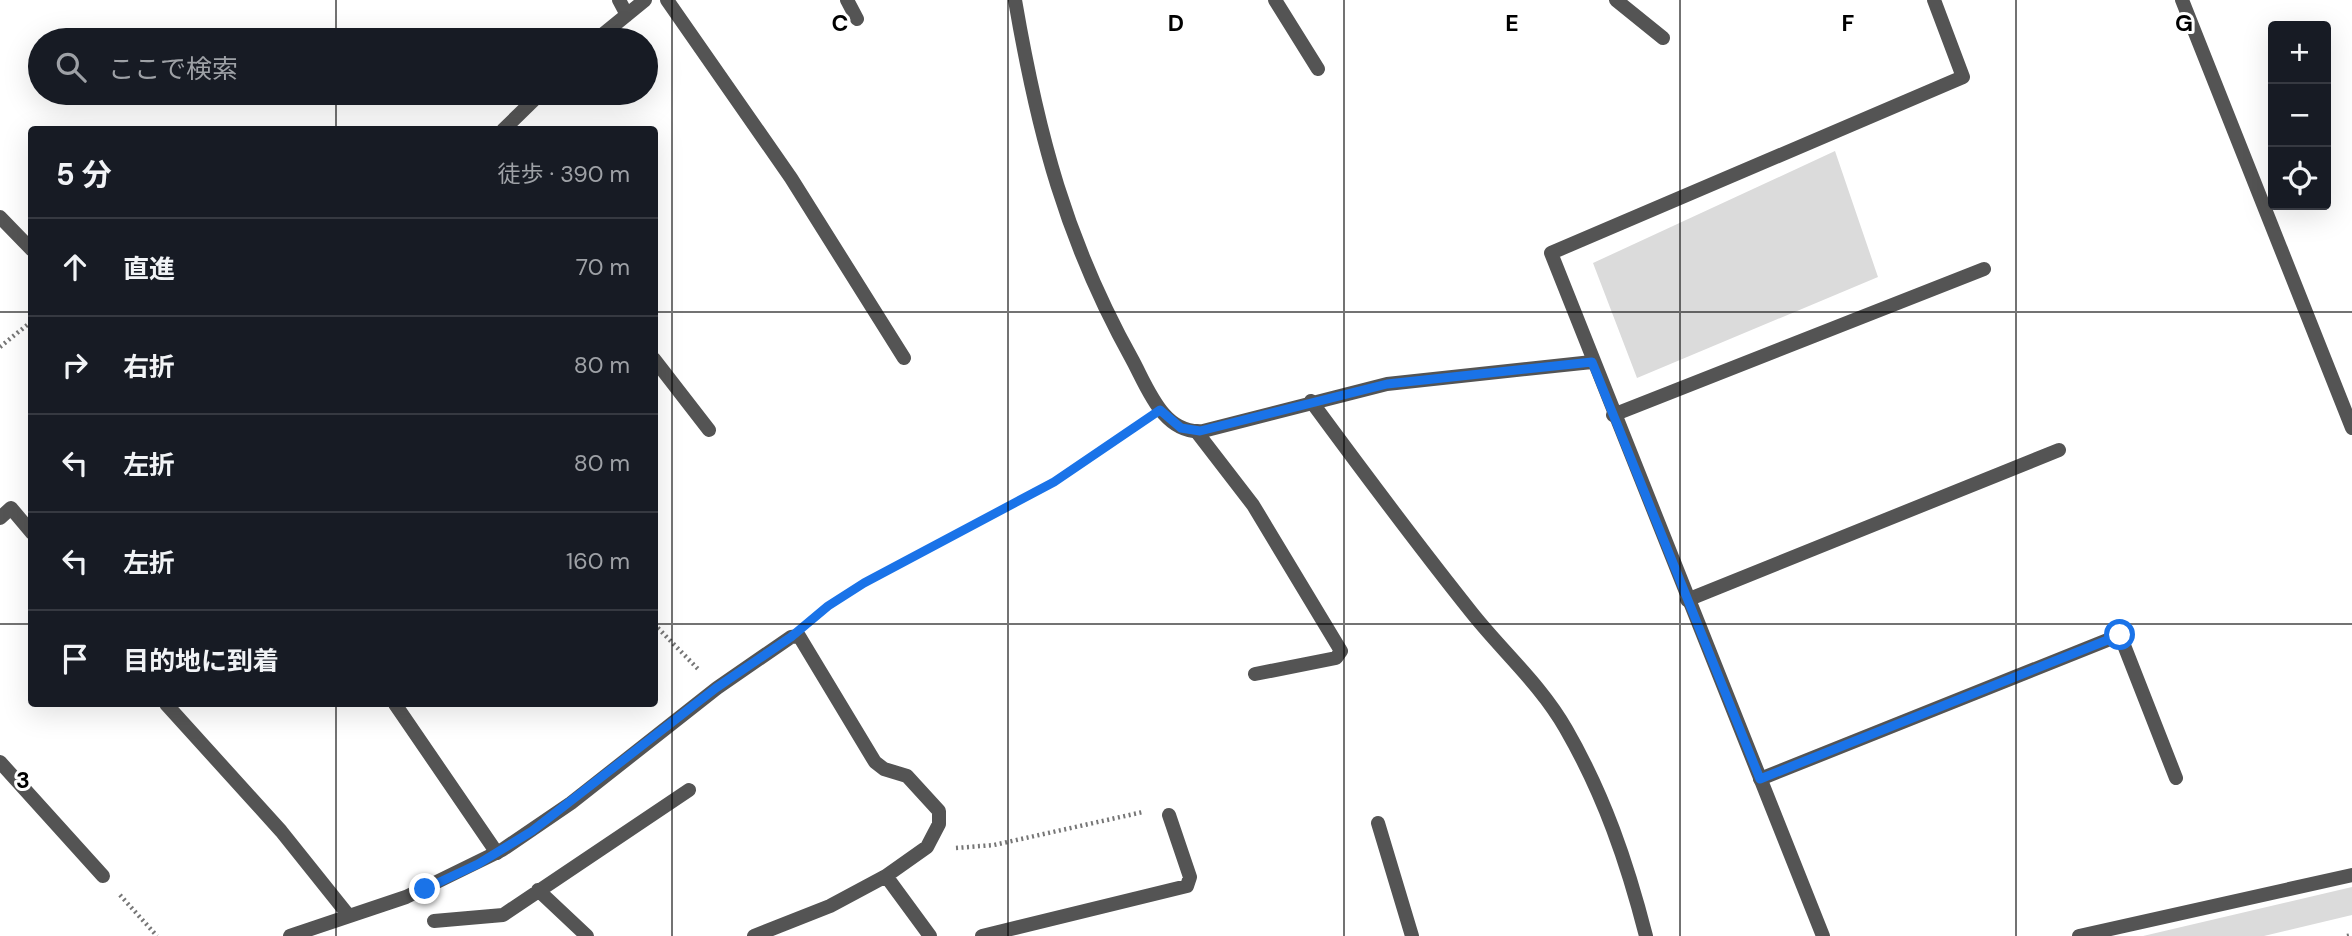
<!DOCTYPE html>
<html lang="ja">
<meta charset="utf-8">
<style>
:root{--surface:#171b24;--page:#242831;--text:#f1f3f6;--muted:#9ea1a6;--line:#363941}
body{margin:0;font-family:"DM Sans","Noto Sans JP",sans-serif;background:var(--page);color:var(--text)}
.controls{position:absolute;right:21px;top:21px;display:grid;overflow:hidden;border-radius:7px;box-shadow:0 7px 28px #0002}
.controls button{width:63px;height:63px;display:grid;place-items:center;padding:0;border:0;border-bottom:2px solid var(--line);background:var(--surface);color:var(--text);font:35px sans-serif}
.stop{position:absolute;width:21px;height:21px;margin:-16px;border:5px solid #1a73e8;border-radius:50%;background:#fff}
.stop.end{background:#1a73e8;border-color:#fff;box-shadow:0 2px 7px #0008}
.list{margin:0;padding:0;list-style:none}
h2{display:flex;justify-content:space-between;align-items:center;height:91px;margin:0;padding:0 28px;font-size:30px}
h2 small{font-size:23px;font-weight:400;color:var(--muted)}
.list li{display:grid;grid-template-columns:46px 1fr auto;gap:21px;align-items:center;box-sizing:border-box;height:98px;padding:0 28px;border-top:2px solid var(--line)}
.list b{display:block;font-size:26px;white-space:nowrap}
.list em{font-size:23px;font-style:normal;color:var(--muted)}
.icon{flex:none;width:38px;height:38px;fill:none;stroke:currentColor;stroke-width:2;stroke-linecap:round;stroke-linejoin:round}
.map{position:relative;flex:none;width:2352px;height:936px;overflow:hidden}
.search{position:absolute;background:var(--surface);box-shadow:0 7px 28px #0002;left:28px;top:28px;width:630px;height:77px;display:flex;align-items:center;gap:18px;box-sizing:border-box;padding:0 24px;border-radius:38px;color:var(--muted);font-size:26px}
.panel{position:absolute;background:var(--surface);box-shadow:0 7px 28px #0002;left:28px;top:126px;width:630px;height:581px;border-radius:7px}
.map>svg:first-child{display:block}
.green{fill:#dbdbdb}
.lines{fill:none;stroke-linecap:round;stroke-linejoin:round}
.path{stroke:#767676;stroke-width:4.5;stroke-dasharray:2 3.5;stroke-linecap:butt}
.service{stroke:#545454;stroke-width:14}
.minor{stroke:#545454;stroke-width:14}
.tertiary{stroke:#545454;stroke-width:14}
.route{stroke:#1a73e8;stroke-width:9}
.grid{fill:none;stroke:#000;stroke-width:2;stroke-opacity:0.55}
.grid-label{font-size:23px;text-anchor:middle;font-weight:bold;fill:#000;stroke:#fff;stroke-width:6;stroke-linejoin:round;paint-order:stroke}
</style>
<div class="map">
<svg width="2352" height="936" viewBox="0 0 2352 936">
<rect width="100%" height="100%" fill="#fff"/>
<!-- green -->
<path class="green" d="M 1835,151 L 1878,277 L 1637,378 L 1593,263 Z
M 2352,887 L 2352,915 L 2264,936 L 2143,936 Z"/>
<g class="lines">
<!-- path -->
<path class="path" d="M 0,347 L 32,321
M 815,615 L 864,583 L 1054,482 L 1139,424
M 654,624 L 700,671
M 956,848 L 994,845 L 1143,812
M 120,895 L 157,936
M 2347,936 L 2352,935"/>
<!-- service -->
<path class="service" d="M 667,0 L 791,178 L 904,358
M 847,0 L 857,19
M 1275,0 L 1318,69
M 1616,0 L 1663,38
M 654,359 L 709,430
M 1311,401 C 1364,473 1417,544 1472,613 C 1503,652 1541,685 1566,729 C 1604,795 1627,862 1646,936
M 1613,415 L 1984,269
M 1196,431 L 1253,505 L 1341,651 L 1336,658 L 1255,674
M 0,518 L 11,508 L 32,533
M 1687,600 L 2059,450
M 166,704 L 281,831 L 349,916
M 1760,779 L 2120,635 L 2176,778
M 1378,823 L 1412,936
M 886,876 L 930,936
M 538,890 L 587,936
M 434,921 L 503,915 L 689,790
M 290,936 L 406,897 L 502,850 L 571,803 L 717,688 L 791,637 L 799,636 L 875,762 L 884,769 L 907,776 L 939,811 L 939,824 L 927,847 L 886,876 L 830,906 L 754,936
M 982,936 L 1187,886 L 1190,877 L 1169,815"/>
<!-- minor -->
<path class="minor" d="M 619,0 L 627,15
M 1015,0 C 1038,134 1066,241 1133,361 C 1148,389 1164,435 1203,431 L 1387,384 L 1592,362
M 2182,0 L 2352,428
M 596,40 L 645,0
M 503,130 L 541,93
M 0,217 L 32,250
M 395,704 L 497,853
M 0,762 L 103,876
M 1823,936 L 1551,253 L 1963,77 L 1934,0"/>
<!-- tertiary -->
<path class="tertiary" d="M 2079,936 L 2352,875"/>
</g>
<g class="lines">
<!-- route -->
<path class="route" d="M 425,889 L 478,864 L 532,831 L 716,688 L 791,637 L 828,606 L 864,583 L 1054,482 L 1160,410 L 1181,428 L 1200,431 L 1387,384 L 1592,362 L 1760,779 L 2120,635"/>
</g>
<!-- grid -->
<path class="grid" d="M 336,0 L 336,40M 672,0 L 672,936M 1008,0 L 1008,936M 1344,0 L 1344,936M 1680,0 L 1680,936M 2016,0 L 2016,936M 336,93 L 336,130M 0,312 L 32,312M 654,312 L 2352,312M 0,624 L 32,624M 654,624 L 2352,624M 336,704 L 336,936"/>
<g class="grid-label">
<text x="840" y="31">C</text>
<text x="1176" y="31">D</text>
<text x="1512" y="31">E</text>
<text x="1848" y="31">F</text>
<text x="2184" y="31">G</text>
<text x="23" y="788">3</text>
</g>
</svg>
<div class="controls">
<button>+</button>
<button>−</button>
<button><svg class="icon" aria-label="locate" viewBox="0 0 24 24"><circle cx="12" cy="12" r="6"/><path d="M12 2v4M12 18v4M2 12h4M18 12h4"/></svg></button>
</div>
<div class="stop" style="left:2120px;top:635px"></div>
<div class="stop end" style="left:425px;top:889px"></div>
<div class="search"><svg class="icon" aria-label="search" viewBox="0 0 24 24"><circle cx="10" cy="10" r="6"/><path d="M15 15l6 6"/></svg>ここで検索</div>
<section class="panel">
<h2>5 分<small>徒歩 · 390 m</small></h2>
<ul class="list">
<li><svg class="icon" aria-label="ahead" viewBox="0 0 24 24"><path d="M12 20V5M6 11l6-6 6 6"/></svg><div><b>直進</b></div><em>70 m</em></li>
<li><svg class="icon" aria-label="right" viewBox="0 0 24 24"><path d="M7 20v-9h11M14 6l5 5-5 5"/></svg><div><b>右折</b></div><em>80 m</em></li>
<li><svg class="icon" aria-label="left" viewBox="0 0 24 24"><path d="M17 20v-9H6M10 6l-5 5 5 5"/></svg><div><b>左折</b></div><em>80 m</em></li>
<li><svg class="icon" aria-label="left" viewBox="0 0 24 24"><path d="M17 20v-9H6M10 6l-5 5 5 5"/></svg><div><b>左折</b></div><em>160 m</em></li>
<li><svg class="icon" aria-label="arrive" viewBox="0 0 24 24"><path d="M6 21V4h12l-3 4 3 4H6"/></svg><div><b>目的地に到着</b></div></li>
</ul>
</section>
</div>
